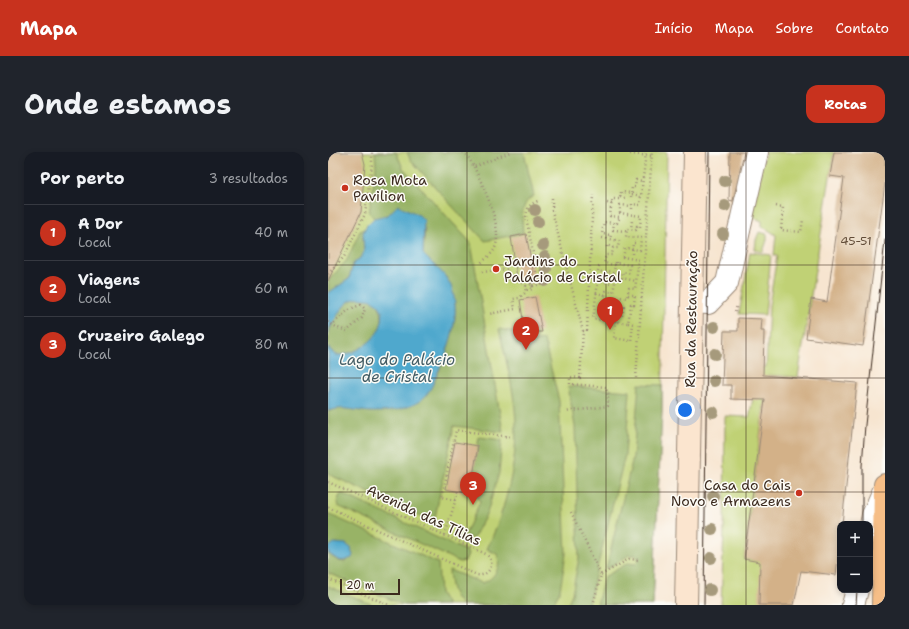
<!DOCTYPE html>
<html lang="pt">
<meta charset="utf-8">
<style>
:root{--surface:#171b24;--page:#20242c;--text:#f1f3f6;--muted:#9ea1a6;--line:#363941;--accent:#c8321e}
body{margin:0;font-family:"Shantell Sans",sans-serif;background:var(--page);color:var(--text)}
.controls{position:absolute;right:12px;bottom:12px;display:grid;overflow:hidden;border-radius:8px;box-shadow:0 2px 6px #0003}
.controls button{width:36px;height:36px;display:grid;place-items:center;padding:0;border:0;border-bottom:1px solid var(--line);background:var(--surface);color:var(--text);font:20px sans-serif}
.scale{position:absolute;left:12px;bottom:10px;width:60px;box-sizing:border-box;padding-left:4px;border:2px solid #3b2a1e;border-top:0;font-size:11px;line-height:14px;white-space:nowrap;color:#3b2a1e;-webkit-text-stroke:3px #fdfcf7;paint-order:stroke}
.you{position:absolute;left:357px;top:258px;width:14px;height:14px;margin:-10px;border:3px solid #fff;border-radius:50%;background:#1a73e8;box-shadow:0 0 0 6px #1a73e833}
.badge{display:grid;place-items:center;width:26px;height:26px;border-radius:50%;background:var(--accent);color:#fff;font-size:13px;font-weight:700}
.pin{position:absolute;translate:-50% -33px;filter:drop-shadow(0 1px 2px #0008)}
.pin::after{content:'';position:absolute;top:21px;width:14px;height:12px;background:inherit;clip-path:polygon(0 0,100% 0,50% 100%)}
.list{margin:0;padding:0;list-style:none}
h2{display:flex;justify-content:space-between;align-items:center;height:52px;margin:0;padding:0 16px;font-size:17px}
h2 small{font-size:13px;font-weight:400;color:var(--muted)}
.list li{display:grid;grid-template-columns:26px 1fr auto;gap:12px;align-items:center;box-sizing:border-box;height:56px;padding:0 16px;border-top:1px solid var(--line)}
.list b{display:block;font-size:15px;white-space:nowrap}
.list p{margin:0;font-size:13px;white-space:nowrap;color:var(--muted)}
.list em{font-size:13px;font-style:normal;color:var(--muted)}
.map{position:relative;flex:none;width:557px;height:453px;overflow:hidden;border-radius:12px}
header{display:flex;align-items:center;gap:24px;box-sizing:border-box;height:56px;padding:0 20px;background:var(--accent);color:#fff}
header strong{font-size:19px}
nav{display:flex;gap:22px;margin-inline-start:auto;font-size:14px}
.intro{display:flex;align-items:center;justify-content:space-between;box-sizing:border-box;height:96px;padding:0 24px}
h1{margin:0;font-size:28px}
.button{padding:10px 18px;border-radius:12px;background:var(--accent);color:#fff;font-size:14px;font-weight:700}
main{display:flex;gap:24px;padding:0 24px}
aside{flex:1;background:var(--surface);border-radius:12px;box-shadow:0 2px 6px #0003}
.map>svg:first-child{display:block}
.green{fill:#c0d174;stroke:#7e7e49}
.forest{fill:#98b366;stroke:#6a6e42;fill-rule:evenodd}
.water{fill:#4fa8cd;stroke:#456976}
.building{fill:#d3b188}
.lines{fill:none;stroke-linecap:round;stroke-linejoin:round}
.minor-casing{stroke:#987;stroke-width:24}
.secondary-casing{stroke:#987;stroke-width:24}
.primary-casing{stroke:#987;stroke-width:24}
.path{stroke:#987;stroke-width:2.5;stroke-dasharray:1 3;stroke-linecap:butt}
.minor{stroke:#fff;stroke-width:22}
.secondary{stroke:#fbe5cf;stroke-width:22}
.primary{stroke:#f6be87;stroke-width:22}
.tram{stroke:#3b2a1e;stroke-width:1}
.tree{fill:#a69a7c}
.grid{fill:none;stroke:#3b2a1e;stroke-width:1;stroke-opacity:0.55}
.poi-dot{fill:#c8321e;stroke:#fdfcf7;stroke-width:1.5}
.labels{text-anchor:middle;stroke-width:3;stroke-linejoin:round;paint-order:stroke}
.number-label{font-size:12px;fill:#614c38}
.poi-label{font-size:14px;fill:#3b2a1e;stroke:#fdfcf7;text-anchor:start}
.street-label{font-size:14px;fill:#3b2a1e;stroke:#fdfcf7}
.water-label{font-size:15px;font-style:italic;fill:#435c64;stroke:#fdfcf7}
</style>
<header>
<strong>Mapa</strong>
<nav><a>Início</a><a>Mapa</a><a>Sobre</a><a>Contato</a></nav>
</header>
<div class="intro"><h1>Onde estamos</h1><a class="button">Rotas</a></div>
<main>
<aside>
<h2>Por perto<small>3 resultados</small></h2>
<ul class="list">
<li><span class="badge">1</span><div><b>A Dor</b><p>Local</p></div><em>40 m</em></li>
<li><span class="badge">2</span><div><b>Viagens</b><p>Local</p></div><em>60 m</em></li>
<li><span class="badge">3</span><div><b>Cruzeiro Galego</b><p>Local</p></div><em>80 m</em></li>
</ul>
</aside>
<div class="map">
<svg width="557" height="453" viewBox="0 0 557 453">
<rect width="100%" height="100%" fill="#fdfcf7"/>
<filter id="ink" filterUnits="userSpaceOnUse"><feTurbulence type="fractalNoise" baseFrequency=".025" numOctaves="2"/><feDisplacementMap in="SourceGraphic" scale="8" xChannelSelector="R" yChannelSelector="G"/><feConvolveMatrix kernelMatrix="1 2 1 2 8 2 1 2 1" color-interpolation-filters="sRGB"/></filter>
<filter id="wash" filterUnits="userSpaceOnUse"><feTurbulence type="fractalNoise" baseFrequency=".012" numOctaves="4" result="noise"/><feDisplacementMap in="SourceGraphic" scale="16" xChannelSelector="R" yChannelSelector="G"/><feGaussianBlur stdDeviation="0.9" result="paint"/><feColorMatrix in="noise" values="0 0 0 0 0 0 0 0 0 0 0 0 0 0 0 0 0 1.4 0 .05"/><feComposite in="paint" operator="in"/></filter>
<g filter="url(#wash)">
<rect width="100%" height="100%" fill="#f7e5d0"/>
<!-- green -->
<path class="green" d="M 0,0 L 339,0 L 334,259 L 325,453 L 0,453 Z
M 437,0 L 506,0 L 470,225 L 440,223 L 416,407 L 449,412 L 431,453 L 393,453 L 396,377 L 397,264 L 421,265 L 432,215 L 438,215 L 441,153 L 449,104 L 446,103 L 448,83 L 434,74 L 434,69 L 422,64 Z
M 431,80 L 439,82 L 439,88 L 435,100 L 427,98 L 428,88 Z
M 422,100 L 443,103 L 437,163 L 411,162 Z"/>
<!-- forest -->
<path class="forest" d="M 47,0 L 68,0 L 75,16 L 143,91 L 175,280 L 126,274 L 106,370 L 0,322 L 0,259 L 13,256 L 43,260 L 105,232 L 116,208 L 124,181 L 127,167 L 127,151 L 119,126 L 95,102 L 97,76 L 60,63 L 46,66 L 41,61 L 48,15 Z
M 79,0 L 196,0 L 206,44 C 192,50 194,68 195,81 L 157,89 L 124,54 L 82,7 Z
M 34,78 L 36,78 L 35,87 L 36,100 L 32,106 L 25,112 L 21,127 L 0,141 L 0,129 L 19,108 L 32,79 Z
M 33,146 C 36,147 42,147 45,148 C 50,151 52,156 53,160 C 60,184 28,204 7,203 L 0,195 L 1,179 L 11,160 L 18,152 L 25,147 Z
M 171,177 L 203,183 L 205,192 L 205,190 L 216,188 L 231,249 L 238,402 L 232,438 L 225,453 L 134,453 C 123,444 122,430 121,418 L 154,431 C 167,427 174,414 169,402 L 159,397 C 176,360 187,321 188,280 C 189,248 178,209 171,177 Z
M 311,232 L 334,233 L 334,259 L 325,453 L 269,453 L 276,425 L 300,411 L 307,412 L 311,408 L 308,403 L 301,403 L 278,417 L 305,305 Z
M 240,234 L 302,239 L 297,303 L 260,453 L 239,453 L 244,442 L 251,406 L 247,274 Z
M 151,285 L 174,288 L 171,321 L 159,361 L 145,387 L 137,383 L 152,350 L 150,345 L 142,342 Z
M 15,342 L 138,399 L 140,402 L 137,409 L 132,410 L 10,354 L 9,350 L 12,343 Z
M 0,362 L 110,411 L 112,441 L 119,453 L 76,453 L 0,421 ZM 9,391 L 20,394 L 24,401 L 17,410 L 10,409 L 1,402 Z
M 0,434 L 45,453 L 0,453 Z"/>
<!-- water -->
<path class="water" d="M 70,53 L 91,63 L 96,68 L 95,102 C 106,114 121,123 125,140 C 132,167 121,196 110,220 C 107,227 104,236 99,242 C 95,248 86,253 79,255 C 66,260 47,261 33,259 C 21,257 12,255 0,259 L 0,195 L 7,203 C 20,204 31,198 41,190 C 52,181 63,158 45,149 C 43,147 39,147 36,147 C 33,146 28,146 24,148 C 17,151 12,159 8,166 C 5,171 1,176 0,182 L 0,141 L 21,127 L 25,112 L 32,106 L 36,100 L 35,81 L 38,74 L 46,66 L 60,63 Z
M 6,391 L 18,392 L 24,397 L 23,398 L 25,403 L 24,406 C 11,411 12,409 1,402 L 0,396 Z"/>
<g id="blocks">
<!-- building -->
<path class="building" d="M 0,0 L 34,0 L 37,12 L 33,60 L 0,129 Z
M 402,0 L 416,0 L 405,49 L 401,48 Z
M 506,0 L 557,0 L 557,31 L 535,194 L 478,186 L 483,147 L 499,150 L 516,26 L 502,24 Z
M 198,82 L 205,118 L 205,132 L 189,125 L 183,85 Z
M 207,145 L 214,180 L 197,180 L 192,148 Z
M 410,166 L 434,167 L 433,179 L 436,179 L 435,223 L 529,231 L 514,372 L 512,372 L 512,390 L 508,423 L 473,419 L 466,453 L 431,453 L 432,410 L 416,407 L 437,248 L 403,247 L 403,233 L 394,233 L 396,179 L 410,179 Z
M 127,290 L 150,294 L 142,342 L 118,337 Z"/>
</g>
</g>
<g filter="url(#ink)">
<use href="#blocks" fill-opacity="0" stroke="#987" stroke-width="1"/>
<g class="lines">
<!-- minor casing -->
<g class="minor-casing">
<path id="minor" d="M 364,150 L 380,151 L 399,131 L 429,0
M 542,378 L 545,363 L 557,336
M 525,453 L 529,438"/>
</g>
<!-- secondary casing -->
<g class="secondary-casing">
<path id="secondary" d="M 358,453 L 367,0"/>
</g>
<!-- primary casing -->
<g class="primary-casing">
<path id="primary" d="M 555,453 L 557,333"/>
</g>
<!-- path -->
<path class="path" d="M 135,0 L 139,3 L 146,15 L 182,0
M 302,2 L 324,4
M 146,15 C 155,34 177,78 166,98 C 163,103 156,108 152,112
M 304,42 L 313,44
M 292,45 L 297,46
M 303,45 L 304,35 L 307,35 L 308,28 L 315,29
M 224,46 L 224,59 L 255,179 L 252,226 L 242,225 L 242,232 L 278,235 L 280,244 L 280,254 L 237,260
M 279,51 L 284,52
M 448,54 L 455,55 L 453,78 L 473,80 L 475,68
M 304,57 L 304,52 L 312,53 L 318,0
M 286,70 L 285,78 L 299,79
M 303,78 L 304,68
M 274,86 L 282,87
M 279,95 L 279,93 L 285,95
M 304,102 L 305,91 L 307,91
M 288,111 L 288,107
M 287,113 L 288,111 L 302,113 L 301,121 L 295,120 L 294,126 L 308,129
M 271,114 L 270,119 L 279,121
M 154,120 L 179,117 L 181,130 C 188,128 192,129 198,134 L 197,141 L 191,146 L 185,147 L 187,157 L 161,162
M 0,122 L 16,105 L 37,62 L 44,12 L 44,0
M 282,131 L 270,129 L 265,167 L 300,171 L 303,152 L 306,153 L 307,143 L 300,143
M 198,134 L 203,132 L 205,137 L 198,138
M 204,134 L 208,131 L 208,117 L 198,65 C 199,56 201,52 210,49
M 205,134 L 227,129
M 268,141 L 277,143
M 407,160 L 409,153
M 281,169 L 284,147 L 277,146 L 278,139 L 285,140 L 288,125 L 278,124 L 279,119 L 286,120 L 287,113 L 276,111 L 278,103 L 284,103 L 285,96 L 290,96 L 291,89 L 282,87 L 283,83 L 274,82 L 276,70 L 289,71 L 292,65 L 282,64 L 284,47 L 292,47 L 293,40 L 304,41
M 0,170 L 10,176 L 19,179 L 34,166 L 37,157 L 33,153 C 21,156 14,163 5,172
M 300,171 L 305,172 L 303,189 L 286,186 L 289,163 L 294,164 L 296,155 L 291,154 L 292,145 L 299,146 L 301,136 L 307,137 L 311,108 L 295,105 L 297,96 L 312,98 L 313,86 L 298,85 L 299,77 L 308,78 L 309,74 L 312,75 L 313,64 L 292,61 L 292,53 L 304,54
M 255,179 L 259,179 L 265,43
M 308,226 L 324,0
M 0,330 L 158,402 C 169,410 161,425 149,423 L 0,355
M 128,348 L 114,345 L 128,278 L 182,285
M 243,360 L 273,423
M 117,383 L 130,340
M 273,423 L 301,407 L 311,408
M 0,427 L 61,453
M 265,453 L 273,423"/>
<!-- minor -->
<use href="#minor" class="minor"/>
<!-- secondary -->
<use href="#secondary" class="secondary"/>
<!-- primary -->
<use href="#primary" class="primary"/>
<!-- tram -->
<path class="tram" d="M 534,372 L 534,314 L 537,273 L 557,88
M 376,453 L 381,0
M 528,453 L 529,438"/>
</g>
<!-- trees -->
<g class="tree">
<circle cx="397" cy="29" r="6"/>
<circle cx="397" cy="54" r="6"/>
<circle cx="207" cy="58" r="6"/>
<circle cx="210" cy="70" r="6"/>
<circle cx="395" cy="82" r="6"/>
<circle cx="215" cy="93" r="6"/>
<circle cx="217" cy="105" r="6"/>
<circle cx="218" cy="117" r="6"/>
<circle cx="217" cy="129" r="6"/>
<circle cx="386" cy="175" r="6"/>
<circle cx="387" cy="202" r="6"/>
<circle cx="386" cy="229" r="6"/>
<circle cx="385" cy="260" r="6"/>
<circle cx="385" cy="344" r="6"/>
<circle cx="384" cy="377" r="6"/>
<circle cx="383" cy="406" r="6"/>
<circle cx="382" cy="438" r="6"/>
</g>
</g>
<!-- grid -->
<path class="grid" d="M 139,0 L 139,453M 278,0 L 278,453M 418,0 L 418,453M 0,113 L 557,113M 0,226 L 557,226M 0,340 L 557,340"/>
<!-- markers -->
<g class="poi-dot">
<circle cx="17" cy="36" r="4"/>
<circle cx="168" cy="117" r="4"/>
<circle cx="471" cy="341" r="4"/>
</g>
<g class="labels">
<!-- number labels -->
<g class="number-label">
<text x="528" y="93">45-51</text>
</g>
<!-- poi labels -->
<g class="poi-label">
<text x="25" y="33">Rosa Mota<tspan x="25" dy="16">Pavilion</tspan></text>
<text x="176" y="114">Jardins do<tspan x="176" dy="16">Palácio de Cristal</tspan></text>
<text x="463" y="338" text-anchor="end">Casa do Cais<tspan x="463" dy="16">Novo e Armazens</tspan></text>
</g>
<!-- street labels -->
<g class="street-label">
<text transform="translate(363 167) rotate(-89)" y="5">Rua da Restauração</text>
<text transform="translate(96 363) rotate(25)" y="5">Avenida das Tílias</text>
</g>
<!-- water labels -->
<g class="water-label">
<text x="69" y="213">Lago do Palácio<tspan x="69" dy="17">de Cristal</tspan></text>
</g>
</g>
</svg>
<div class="controls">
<button>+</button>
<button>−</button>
</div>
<div class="scale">20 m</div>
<div class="you"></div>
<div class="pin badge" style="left:282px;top:178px">1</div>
<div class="pin badge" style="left:198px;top:198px">2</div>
<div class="pin badge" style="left:145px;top:353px">3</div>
</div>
</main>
